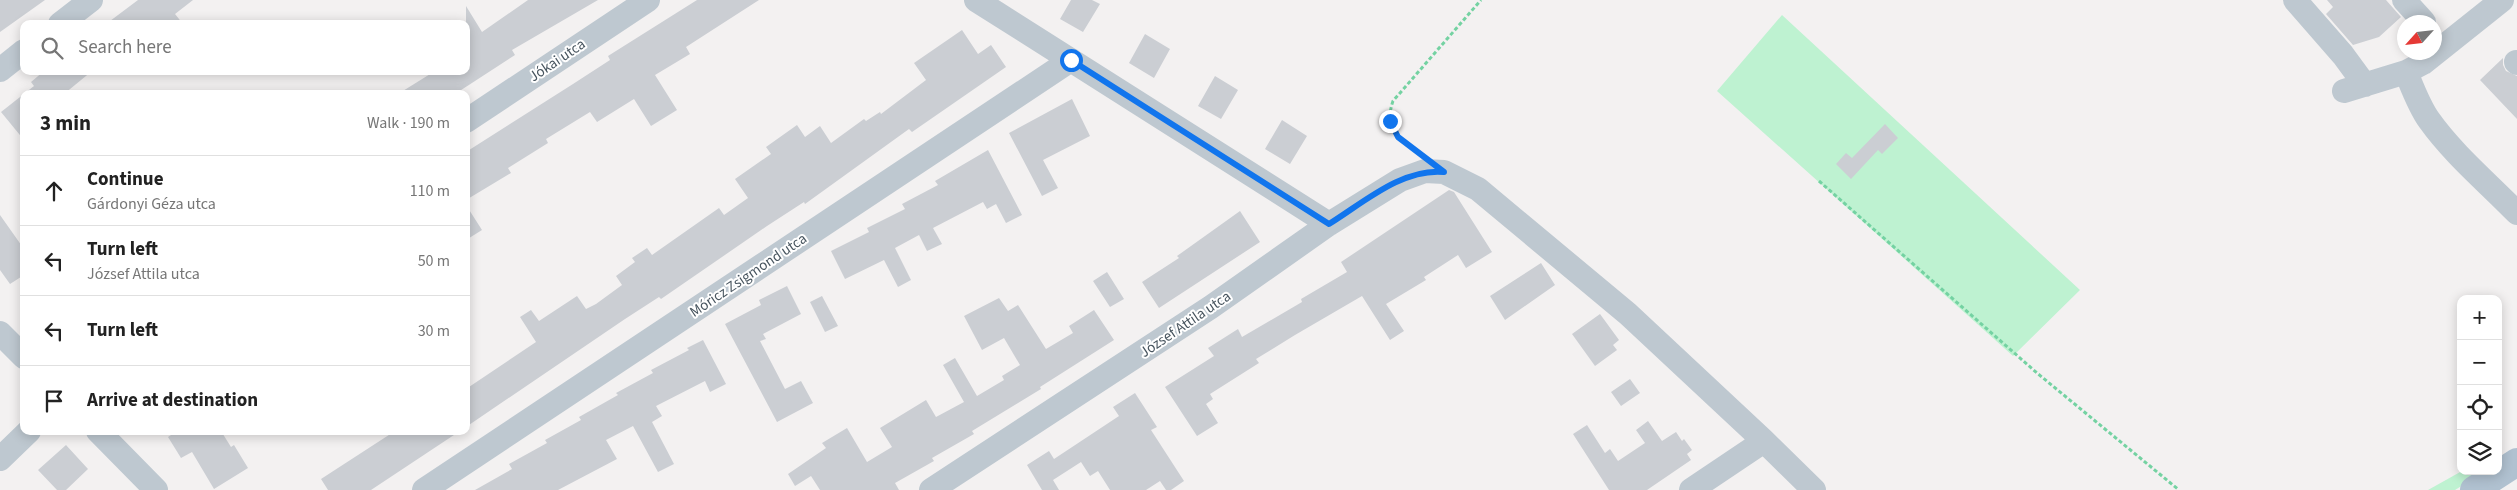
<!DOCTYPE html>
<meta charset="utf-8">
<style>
:root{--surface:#fff;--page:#f2f2f2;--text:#222;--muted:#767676;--line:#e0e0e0}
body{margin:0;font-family:"Source Sans 3",sans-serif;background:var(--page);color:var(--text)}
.controls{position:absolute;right:15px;bottom:15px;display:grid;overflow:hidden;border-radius:10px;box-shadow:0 2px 12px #0003}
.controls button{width:45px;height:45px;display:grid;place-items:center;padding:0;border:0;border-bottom:1px solid var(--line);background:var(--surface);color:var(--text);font:25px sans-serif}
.compass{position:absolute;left:2397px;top:15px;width:45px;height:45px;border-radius:50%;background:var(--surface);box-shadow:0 2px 12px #0003;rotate:243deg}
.stop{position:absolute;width:15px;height:15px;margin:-11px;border:4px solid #1175ed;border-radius:50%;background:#fff}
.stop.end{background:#1175ed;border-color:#fff;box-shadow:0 1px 5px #0008}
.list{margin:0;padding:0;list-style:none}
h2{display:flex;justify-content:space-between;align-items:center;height:65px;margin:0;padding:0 20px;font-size:21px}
h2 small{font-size:16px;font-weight:400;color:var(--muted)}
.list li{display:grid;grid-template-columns:32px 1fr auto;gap:15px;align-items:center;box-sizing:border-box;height:70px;padding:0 20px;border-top:1px solid var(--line)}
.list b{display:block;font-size:19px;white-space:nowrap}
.list p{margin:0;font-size:16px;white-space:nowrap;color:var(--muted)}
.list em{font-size:16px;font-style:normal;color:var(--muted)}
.icon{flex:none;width:28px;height:28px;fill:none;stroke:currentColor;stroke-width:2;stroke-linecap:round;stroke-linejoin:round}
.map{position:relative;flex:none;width:2517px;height:490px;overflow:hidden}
.search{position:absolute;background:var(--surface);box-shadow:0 2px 12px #0003;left:20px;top:20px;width:450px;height:55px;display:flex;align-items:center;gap:12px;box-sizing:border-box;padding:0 18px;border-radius:10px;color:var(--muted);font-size:19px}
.panel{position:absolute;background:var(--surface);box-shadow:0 2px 12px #0003;left:20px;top:90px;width:450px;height:345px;border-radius:10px}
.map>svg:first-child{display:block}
.green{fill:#bef2d1}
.building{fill:#cbced3}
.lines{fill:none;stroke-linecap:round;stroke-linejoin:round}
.path{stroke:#74d2a2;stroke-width:3;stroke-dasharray:4 2.5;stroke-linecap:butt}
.minor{stroke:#bec8d0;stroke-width:24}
.major{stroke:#b0c1d0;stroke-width:28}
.route{stroke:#1175ed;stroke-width:6}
.labels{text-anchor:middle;stroke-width:4;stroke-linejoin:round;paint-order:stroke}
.street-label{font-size:15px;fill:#48555f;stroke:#fff}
</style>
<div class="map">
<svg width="2517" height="490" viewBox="0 0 2517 490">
<rect width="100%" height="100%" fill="#f3f1f1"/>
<!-- green -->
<path class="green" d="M 1782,15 L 2080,290 L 2013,356 L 1717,91 Z
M 2462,471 L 2484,472 L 2455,490 L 2428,490 Z"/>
<!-- building -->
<path class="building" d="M 0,0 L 45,0 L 0,32 Z
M 138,0 L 193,0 L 175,14 L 183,24 L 106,24 Z
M 528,0 L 598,0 L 512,50 L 515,55 L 455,94 L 398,94 L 435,71 L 466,71 L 466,6 L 482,32 Z
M 697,0 L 759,0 L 686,47 L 690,54 L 655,75 L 677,110 L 651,126 L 634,99 L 597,122 L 590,112 L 546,139 L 548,143 L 508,168 L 511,173 L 466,200 L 466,152 L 573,84 L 610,60 L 608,56 Z
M 1071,0 L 1092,0 L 1100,4 L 1083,32 L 1060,19 Z
M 2327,0 L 2386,0 L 2401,17 L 2379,37 L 2353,45 L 2326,14 L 2333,7 Z
M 962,30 L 978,54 L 991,45 L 1006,67 L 912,132 L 909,129 L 805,204 L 804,202 L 767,226 L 661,299 L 659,297 L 625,319 L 466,427 L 466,389 L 536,342 L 520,317 L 531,310 L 539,321 L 577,296 L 586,309 L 596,304 L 622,285 L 616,276 L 635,262 L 632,258 L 647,248 L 652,255 L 719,208 L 724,215 L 748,198 L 735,179 L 771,154 L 766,147 L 797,125 L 805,137 L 820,126 L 831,143 L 864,119 L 866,121 L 880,112 L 881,114 L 926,80 L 914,63 Z
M 1145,34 L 1170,49 L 1154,78 L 1129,63 Z
M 2503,58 L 2503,65 L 2506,71 L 2517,76 L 2517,119 L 2480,80 Z
M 44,71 L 92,71 L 64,94 L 24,94 L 24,140 L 1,112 L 34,86 L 31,82 Z
M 1215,76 L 1238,90 L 1221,119 L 1198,106 Z
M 1072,99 L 1090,136 L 1043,160 L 1058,188 L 1042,196 L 1009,133 Z
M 1282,120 L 1307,136 L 1290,164 L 1265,149 Z
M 1885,124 L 1898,138 L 1882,154 L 1878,150 L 1851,179 L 1836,164 L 1846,153 L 1852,158 Z
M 988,150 L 1022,215 L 1006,223 L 996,204 L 987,209 L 983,202 L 933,228 L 942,244 L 927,251 L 919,235 L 895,248 L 911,280 L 898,287 L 884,260 L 845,279 L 831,251 L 869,232 L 867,228 L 905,209 L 902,204 L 938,185 L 935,181 Z
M 1449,190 L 1454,192 L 1492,252 L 1466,268 L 1458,255 L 1424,277 L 1426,280 L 1386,304 L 1404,331 L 1390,340 L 1362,296 L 1295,335 L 1256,359 L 1259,363 L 1210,394 L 1213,399 L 1206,404 L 1218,423 L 1197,436 L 1165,387 L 1214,356 L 1208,348 L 1238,329 L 1242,337 L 1302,302 L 1301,299 L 1347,272 L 1341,262 Z
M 466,205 L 482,230 L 466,240 Z
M 1240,211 L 1260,242 L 1159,308 L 1142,282 L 1179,258 L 1177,256 Z
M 0,215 L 24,249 L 24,275 L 10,284 L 0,270 Z
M 1541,263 L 1555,285 L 1505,320 L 1490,296 Z
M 1107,272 L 1124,299 L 1110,307 L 1093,281 Z
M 787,286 L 801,314 L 763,334 L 766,339 L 760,341 L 785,389 L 801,381 L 813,403 L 777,422 L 725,324 L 761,305 L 759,300 Z
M 822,296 L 838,326 L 825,332 L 810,302 Z
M 999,298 L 1008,311 L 1018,305 L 1046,349 L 1073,333 L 1069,326 L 1094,310 L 1114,340 L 1040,387 L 1041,389 L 972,431 L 974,434 L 932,458 L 934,461 L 895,483 L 899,490 L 820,490 L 811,476 L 795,486 L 788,474 L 826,448 L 822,443 L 847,428 L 867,462 L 892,447 L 880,428 L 926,400 L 936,417 L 964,402 L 943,365 L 955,358 L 977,396 L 1004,380 L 1002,376 L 1020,365 L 1004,338 L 982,350 L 964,316 Z
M 1600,314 L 1619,340 L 1613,345 L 1617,350 L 1595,366 L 1572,334 Z
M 703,340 L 726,384 L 710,392 L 705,381 L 656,406 L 662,416 L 652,422 L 674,464 L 658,472 L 633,426 L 606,440 L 617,459 L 558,490 L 475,490 L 512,469 L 509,464 L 547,443 L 545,440 L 581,420 L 579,417 L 618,395 L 616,393 L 653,373 L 651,370 L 689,350 L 687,348 Z
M 1630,379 L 1640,393 L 1621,406 L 1611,392 Z
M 1135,393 L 1157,427 L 1151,430 L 1184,481 L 1171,490 L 1166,490 L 1160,481 L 1146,490 L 1110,490 L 1098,471 L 1090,476 L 1081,462 L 1053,480 L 1059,490 L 1042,490 L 1027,465 L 1049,451 L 1054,459 L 1119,416 L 1113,407 Z
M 1648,421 L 1662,441 L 1676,432 L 1682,441 L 1684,439 L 1692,450 L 1687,454 L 1691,460 L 1647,490 L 1609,490 L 1573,434 L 1587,425 L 1605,453 L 1610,449 L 1618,461 L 1645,443 L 1636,430 Z
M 177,431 L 221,431 L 231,447 L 234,445 L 248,468 L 214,489 L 192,452 L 181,458 L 168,437 Z
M 395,431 L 460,431 L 371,490 L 328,490 L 321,479 Z
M 66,445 L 88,469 L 66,490 L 57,490 L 38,470 Z"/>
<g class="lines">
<!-- path -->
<path class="path" d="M 1417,152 C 1397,137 1384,127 1393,101 L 1481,0
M 1819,181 L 2037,373 L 2179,490"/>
<!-- minor -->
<path class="minor" d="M 976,0 L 1329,224
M 2295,0 L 2343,55 L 2365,85
M 2404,0 L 2424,22
M 60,24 L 91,0
M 2516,62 L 2517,63
M 0,70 L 24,51
M 2406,72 C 2413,89 2419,106 2429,120 C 2454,155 2488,183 2517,213
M 2344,91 L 2406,72 L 2423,63 L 2502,0
M 466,121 L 648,0
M 0,333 L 24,357
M 98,431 L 156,490
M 0,459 L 29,431
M 424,490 L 1071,60
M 931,490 L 1211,307 L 1329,224 L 1400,180 L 1425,171 L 1444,172 L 1478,189 L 1628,314 L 1764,441
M 1691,490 L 1764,441 L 1814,490"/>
<!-- major -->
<path class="major" d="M 2474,490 L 2517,462"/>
</g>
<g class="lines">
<!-- route -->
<path class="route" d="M 1071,60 L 1329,224 C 1363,203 1402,168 1444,172 L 1398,137 L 1390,121"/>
</g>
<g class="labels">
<!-- street labels -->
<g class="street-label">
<text transform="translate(557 60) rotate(-34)" y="5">Jókai utca</text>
<text transform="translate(748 275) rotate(-34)" y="5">Móricz Zsigmond utca</text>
<text transform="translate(1185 324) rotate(-34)" y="5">József Attila utca</text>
</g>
</g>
</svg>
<div class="controls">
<button>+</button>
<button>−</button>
<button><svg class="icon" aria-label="locate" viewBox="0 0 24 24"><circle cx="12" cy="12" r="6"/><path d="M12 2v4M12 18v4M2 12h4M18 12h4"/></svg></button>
<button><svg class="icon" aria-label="layers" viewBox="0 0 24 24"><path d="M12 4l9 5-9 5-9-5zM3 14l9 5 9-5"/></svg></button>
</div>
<svg class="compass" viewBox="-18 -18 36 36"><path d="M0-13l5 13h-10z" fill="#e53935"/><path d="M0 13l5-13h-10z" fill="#767676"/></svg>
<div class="stop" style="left:1071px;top:60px"></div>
<div class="stop end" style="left:1390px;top:121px"></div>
<div class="search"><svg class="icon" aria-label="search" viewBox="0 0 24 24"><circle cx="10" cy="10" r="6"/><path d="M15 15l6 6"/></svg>Search here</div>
<section class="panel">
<h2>3 min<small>Walk · 190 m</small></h2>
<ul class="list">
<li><svg class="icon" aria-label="ahead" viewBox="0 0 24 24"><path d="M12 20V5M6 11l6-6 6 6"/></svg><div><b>Continue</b><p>Gárdonyi Géza utca</p></div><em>110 m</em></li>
<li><svg class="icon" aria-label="left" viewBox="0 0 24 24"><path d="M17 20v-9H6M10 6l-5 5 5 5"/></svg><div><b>Turn left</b><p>József Attila utca</p></div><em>50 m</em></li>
<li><svg class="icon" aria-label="left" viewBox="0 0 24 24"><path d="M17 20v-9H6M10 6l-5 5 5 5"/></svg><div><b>Turn left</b></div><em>30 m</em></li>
<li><svg class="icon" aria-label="arrive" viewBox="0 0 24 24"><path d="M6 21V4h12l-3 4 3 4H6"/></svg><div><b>Arrive at destination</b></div></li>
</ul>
</section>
</div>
